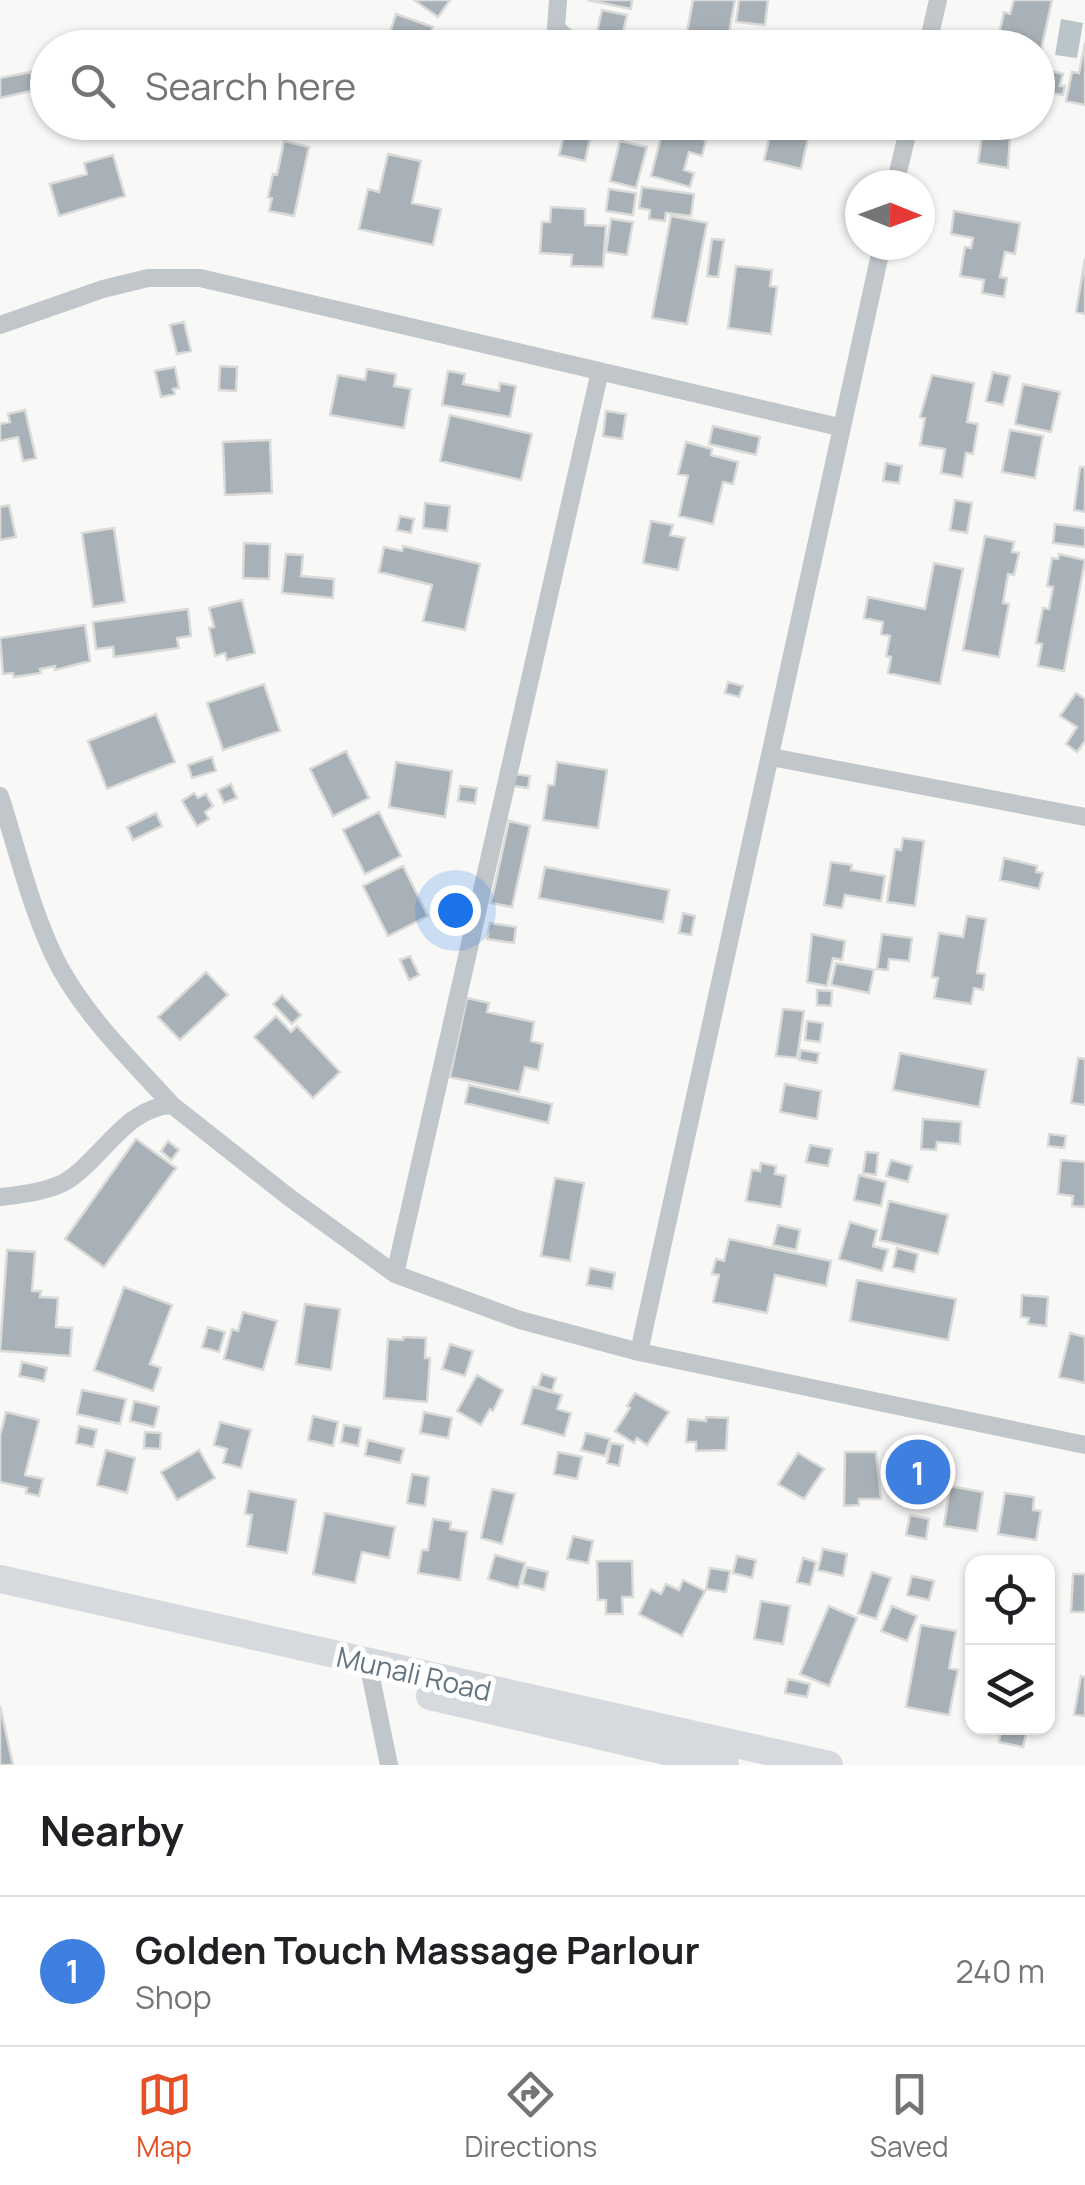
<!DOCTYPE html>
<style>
:root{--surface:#fff;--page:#f2f2f2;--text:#202124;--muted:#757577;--line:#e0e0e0;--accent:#e74f27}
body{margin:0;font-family:Manrope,sans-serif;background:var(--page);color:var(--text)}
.controls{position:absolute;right:30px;bottom:30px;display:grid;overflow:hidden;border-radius:20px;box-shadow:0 2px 8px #0004}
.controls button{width:90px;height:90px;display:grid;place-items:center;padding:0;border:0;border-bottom:2px solid var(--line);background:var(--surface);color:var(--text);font:50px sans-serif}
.compass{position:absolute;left:845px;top:170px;width:90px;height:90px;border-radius:50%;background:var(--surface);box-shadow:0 2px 8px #0004;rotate:91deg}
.you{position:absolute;left:455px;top:910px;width:35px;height:35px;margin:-25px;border:8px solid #fff;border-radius:50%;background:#1a73e8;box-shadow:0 0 0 15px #1a73e833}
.badge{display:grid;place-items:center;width:65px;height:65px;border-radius:50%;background:var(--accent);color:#fff;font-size:32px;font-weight:700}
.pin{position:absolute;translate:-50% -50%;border:5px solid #fff;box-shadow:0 2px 10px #0006}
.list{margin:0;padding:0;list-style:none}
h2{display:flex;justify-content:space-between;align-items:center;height:130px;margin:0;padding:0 40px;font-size:42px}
h2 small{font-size:32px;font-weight:400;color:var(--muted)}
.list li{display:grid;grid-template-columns:65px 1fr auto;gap:30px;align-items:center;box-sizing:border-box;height:150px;padding:0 40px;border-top:2px solid var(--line)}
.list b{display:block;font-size:38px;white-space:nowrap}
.list p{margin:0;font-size:32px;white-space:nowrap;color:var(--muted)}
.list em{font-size:32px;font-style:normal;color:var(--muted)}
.icon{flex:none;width:55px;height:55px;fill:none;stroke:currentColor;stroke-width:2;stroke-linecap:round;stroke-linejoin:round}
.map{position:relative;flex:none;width:1085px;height:1765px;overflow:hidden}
.search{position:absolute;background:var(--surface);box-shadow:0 2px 8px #0004;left:30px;right:30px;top:30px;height:110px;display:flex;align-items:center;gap:25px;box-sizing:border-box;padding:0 35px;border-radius:55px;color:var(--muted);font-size:38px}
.sheet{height:280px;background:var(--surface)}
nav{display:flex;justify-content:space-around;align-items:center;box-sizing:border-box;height:140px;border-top:2px solid var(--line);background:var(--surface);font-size:28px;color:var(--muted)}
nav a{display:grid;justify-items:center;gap:5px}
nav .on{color:var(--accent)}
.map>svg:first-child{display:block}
.water{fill:#b9c5c9}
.building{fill:#a8b1b7;stroke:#dadad8;stroke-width:2.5}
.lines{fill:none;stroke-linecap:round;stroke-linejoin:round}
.street{stroke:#c1c6ca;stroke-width:18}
.secondary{stroke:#d6dade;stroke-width:28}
.labels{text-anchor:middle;stroke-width:10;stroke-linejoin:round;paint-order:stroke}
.street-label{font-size:28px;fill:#637581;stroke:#fff}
</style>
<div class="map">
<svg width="1085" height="1765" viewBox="0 0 1085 1765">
<rect width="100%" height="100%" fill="#f8f8f6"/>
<!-- water -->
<path class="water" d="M 1061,19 L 1083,23 L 1077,58 L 1055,55 Z"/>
<!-- building -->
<path class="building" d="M 414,0 L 450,0 L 438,17 Z
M 587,0 L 632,0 L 631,9 Z
M 693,0 L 735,0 L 728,39 L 687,32 Z
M 739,0 L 768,0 L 765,25 L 736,22 Z
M 1014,0 L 1052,0 L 1039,60 L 1038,48 L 996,48 L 1004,12 L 1010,14 Z
M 602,10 L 627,15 L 622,37 L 597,32 Z
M 396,14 L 433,27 L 426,45 L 390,32 Z
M 1085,43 L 1085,105 L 1066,101 L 1072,72 L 1079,73 Z
M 1051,71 L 1063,74 L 1060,86 L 1065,86 L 1063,95 L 1047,92 Z
M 31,72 L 35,90 L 0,98 L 0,78 Z
M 525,122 L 594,122 L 585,161 L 559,155 L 564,135 L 524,126 Z
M 615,122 L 651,122 L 649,134 L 614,128 Z
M 687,122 L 712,122 L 709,135 L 685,130 Z
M 773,122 L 824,122 L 821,137 L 809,134 L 801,169 L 764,160 Z
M 984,122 L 1011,122 L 1008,168 L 978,163 Z
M 663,129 L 706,140 L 702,156 L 689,152 L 684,170 L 694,173 L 690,187 L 651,176 Z
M 284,141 L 309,147 L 294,216 L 269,211 L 272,198 L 268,197 L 273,174 L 277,175 Z
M 620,141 L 647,147 L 636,188 L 610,181 Z
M 388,154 L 421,161 L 412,203 L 441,209 L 433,245 L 359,229 L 368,189 L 379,192 Z
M 113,155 L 125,196 L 59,216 L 50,184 L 87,174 L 84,163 Z
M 642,187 L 694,194 L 691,216 L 666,213 L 665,221 L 649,219 L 650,210 L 639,208 Z
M 609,189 L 636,193 L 633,215 L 606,211 Z
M 551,207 L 585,209 L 585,225 L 606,226 L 603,267 L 571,266 L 572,255 L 540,253 L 542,222 L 550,222 Z
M 954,211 L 1020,223 L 1015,254 L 1005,252 L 1000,277 L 1007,278 L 1004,297 L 982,293 L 984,280 L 960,276 L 965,247 L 971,248 L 973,238 L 951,234 Z
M 671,216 L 707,223 L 687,324 L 652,318 Z
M 611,219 L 633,222 L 627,255 L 606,252 Z
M 712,239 L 724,240 L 718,277 L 707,276 Z
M 1085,259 L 1085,314 L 1076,312 Z
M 736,266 L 772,270 L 770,286 L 777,287 L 771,334 L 728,328 Z
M 184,322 L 191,351 L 177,354 L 170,325 Z
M 220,366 L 237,367 L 236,391 L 219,390 Z
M 175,367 L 179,388 L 173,389 L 175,394 L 161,397 L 155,371 Z
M 367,369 L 396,374 L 394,386 L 411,389 L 404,428 L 330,415 L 338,375 L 365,380 Z
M 448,371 L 465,374 L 463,384 L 499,391 L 500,383 L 516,386 L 510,417 L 442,405 Z
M 993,372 L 1010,376 L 1003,405 L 986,401 Z
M 932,375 L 974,383 L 967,422 L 978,424 L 973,454 L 966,453 L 962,477 L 941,473 L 945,449 L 920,445 L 925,418 L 920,417 Z
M 1023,384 L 1060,392 L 1051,432 L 1015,424 Z
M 25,410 L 36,458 L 23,461 L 18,437 L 0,441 L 0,424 L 10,422 L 8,414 Z
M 606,411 L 626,414 L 622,439 L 603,436 Z
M 450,415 L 532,434 L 521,480 L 440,461 Z
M 713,426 L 760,437 L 756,455 L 709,444 Z
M 1010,430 L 1043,436 L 1035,478 L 1002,472 Z
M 270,440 L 272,493 L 225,495 L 223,442 Z
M 686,442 L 712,449 L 711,455 L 738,462 L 733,484 L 723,482 L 713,524 L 679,516 L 688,476 L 678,474 Z
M 886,463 L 902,466 L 899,483 L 883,481 Z
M 1080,467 L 1085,467 L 1085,512 L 1074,510 Z
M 955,500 L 972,503 L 967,533 L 950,530 Z
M 425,503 L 450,506 L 447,531 L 423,528 Z
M 9,505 L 16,537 L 0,540 L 0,507 Z
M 400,516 L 414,519 L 411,533 L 397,530 Z
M 651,521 L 673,525 L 670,535 L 685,538 L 678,570 L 643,563 Z
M 1055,524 L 1085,528 L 1085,547 L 1053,543 Z
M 114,528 L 125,602 L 93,607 L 82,533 Z
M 985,536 L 1014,542 L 1012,552 L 1019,553 L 1014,575 L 1008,574 L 1003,603 L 1009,604 L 999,657 L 963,650 Z
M 244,543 L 270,544 L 269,579 L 243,578 Z
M 403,546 L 480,564 L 465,630 L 423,621 L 432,585 L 379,572 L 384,547 L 402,551 Z
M 286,554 L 303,555 L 301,576 L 334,579 L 333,598 L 282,593 Z
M 1059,554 L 1085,560 L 1064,671 L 1038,666 L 1042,644 L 1036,643 L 1043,608 L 1049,609 L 1053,587 L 1047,586 L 1052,558 L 1058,559 Z
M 934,563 L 963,569 L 940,684 L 888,673 L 891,657 L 886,656 L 890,636 L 881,634 L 883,622 L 864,618 L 868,597 L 925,609 Z
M 242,600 L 255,653 L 227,660 L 225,653 L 215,656 L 209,628 L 214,627 L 209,608 Z
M 188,609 L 191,636 L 177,638 L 179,648 L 114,657 L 113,647 L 96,649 L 93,622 Z
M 85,625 L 90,661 L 55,670 L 55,666 L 40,669 L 41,673 L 14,677 L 13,673 L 3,674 L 0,638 Z
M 728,682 L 743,686 L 739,697 L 725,693 Z
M 264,684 L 280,731 L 223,750 L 207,703 Z
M 1076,693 L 1085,699 L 1085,741 L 1077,752 L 1066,744 L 1077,727 L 1060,716 Z
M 156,714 L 175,762 L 107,789 L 88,741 Z
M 346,751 L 369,798 L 333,816 L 310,769 Z
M 212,757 L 216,771 L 192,778 L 188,765 Z
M 396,762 L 452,771 L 445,817 L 389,807 Z
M 557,762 L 607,770 L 598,828 L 543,820 L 548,785 L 554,785 Z
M 514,774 L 530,776 L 528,788 L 513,786 Z
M 231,784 L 237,798 L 224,803 L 218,790 Z
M 460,786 L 477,788 L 475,803 L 458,801 Z
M 194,793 L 198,798 L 206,794 L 213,806 L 205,812 L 209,819 L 197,826 L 182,801 Z
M 379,812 L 401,856 L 365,874 L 343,830 Z
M 156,813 L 162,826 L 133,840 L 127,827 Z
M 509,821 L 530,826 L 512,907 L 491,903 Z
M 903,838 L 924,841 L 915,906 L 887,902 L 895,849 L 901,850 Z
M 1004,858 L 1037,866 L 1036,872 L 1043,873 L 1039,889 L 1000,880 Z
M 831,862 L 852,865 L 851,870 L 885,876 L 881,901 L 845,895 L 842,908 L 824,905 Z
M 403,866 L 428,916 L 388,936 L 363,886 Z
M 545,867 L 669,890 L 663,922 L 539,898 Z
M 683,913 L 695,916 L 691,935 L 679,933 Z
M 967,916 L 986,919 L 977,973 L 985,974 L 983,990 L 974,988 L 971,1004 L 934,998 L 938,978 L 932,977 L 939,933 L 963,937 Z
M 490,923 L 516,927 L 514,943 L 487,939 Z
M 812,934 L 845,941 L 842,960 L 833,958 L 827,986 L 807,982 Z
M 882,934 L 912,938 L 909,961 L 889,959 L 888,970 L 877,969 Z
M 410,956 L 419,975 L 409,980 L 400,960 Z
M 836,963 L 874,970 L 869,993 L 831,985 Z
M 206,972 L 228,995 L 180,1040 L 158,1017 Z
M 817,990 L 832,991 L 831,1006 L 817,1005 Z
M 282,995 L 301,1015 L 292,1024 L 273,1004 Z
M 467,998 L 489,1003 L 487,1012 L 534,1022 L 531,1041 L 543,1044 L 538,1070 L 525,1067 L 519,1092 L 450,1077 Z
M 783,1009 L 804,1011 L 797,1058 L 776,1056 Z
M 276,1016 L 291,1032 L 297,1026 L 340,1072 L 313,1098 L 254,1037 Z
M 807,1021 L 823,1023 L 820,1042 L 805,1040 Z
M 801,1050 L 819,1053 L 817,1063 L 799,1060 Z
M 900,1053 L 986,1070 L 979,1107 L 893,1090 Z
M 1078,1058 L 1085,1059 L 1085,1105 L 1071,1103 Z
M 785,1084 L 821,1091 L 817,1119 L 780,1112 Z
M 469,1085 L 552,1104 L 548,1123 L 465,1103 Z
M 923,1119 L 961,1122 L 960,1144 L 937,1142 L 936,1150 L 921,1149 Z
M 1049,1134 L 1066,1136 L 1064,1148 L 1048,1146 Z
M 136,1139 L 176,1168 L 104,1267 L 65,1239 Z
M 168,1141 L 179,1150 L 171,1160 L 161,1151 Z
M 810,1145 L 832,1149 L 828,1166 L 806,1162 Z
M 866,1152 L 878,1153 L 876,1175 L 863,1173 Z
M 891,1160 L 912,1166 L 908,1182 L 886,1176 Z
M 1061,1160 L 1085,1162 L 1085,1207 L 1072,1206 L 1073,1196 L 1058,1194 Z
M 761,1163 L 776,1166 L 775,1174 L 786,1176 L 781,1207 L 746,1201 L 752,1170 L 760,1171 Z
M 859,1175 L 886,1182 L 881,1206 L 854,1200 Z
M 555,1178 L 584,1183 L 570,1261 L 541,1256 Z
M 889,1201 L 948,1215 L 938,1254 L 880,1240 Z
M 850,1222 L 877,1230 L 873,1246 L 888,1250 L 882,1271 L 839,1259 Z
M 778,1225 L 800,1230 L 796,1250 L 773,1245 Z
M 729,1239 L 831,1261 L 826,1286 L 775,1275 L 767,1313 L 713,1302 L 719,1275 L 712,1274 L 716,1259 L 724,1261 Z
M 897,1248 L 918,1254 L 914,1272 L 893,1267 Z
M 7,1250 L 35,1252 L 32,1291 L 41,1291 L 40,1297 L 58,1298 L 56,1327 L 72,1328 L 70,1356 L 0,1351 Z
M 590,1268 L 615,1273 L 612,1289 L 587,1285 Z
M 857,1280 L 956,1299 L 948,1340 L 850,1321 Z
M 124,1287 L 172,1305 L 150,1364 L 161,1368 L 153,1391 L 94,1370 Z
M 1022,1295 L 1048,1297 L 1046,1326 L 1028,1324 L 1029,1318 L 1021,1317 Z
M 305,1304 L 340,1309 L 331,1370 L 296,1364 Z
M 243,1312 L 277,1321 L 263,1370 L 224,1359 L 232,1329 L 238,1331 Z
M 208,1327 L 225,1332 L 219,1352 L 202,1347 Z
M 1070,1333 L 1085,1337 L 1085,1383 L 1059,1377 Z
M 403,1337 L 426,1338 L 425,1358 L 430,1358 L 427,1402 L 384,1398 L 388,1339 L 403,1340 Z
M 450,1344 L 473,1351 L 465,1376 L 442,1369 Z
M 22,1362 L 47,1368 L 44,1381 L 19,1376 Z
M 542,1374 L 556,1378 L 552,1391 L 538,1386 Z
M 477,1375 L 503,1390 L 493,1411 L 490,1409 L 481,1425 L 457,1411 Z
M 533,1387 L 562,1395 L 557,1409 L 571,1413 L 564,1436 L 522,1424 Z
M 82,1390 L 126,1399 L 120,1424 L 77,1414 Z
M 635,1393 L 669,1412 L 647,1445 L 637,1438 L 634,1443 L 615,1431 L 630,1408 L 627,1406 Z
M 134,1401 L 159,1407 L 154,1427 L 130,1421 Z
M 6,1412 L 39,1420 L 25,1475 L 43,1479 L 39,1496 L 26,1493 L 27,1488 L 0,1482 L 0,1436 Z
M 424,1412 L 452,1418 L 448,1438 L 420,1433 Z
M 313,1416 L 338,1422 L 333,1446 L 308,1440 Z
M 706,1417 L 728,1418 L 726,1450 L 696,1451 L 696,1442 L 686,1442 L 688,1419 L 706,1421 Z
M 220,1422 L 251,1430 L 241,1468 L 223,1463 L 227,1449 L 214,1445 Z
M 344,1425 L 361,1428 L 358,1446 L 341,1442 Z
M 79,1426 L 97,1430 L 93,1447 L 76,1443 Z
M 145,1432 L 161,1433 L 160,1449 L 144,1448 Z
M 586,1433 L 610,1439 L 605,1456 L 581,1450 Z
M 368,1440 L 404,1449 L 400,1463 L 365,1455 Z
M 611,1443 L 623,1445 L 619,1466 L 607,1463 Z
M 106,1450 L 135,1458 L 127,1493 L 97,1485 Z
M 199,1450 L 215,1478 L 177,1500 L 161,1472 Z
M 558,1452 L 582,1457 L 577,1479 L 554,1474 Z
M 845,1452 L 876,1452 L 881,1499 L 859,1499 L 859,1505 L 844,1506 Z
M 798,1453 L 824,1469 L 804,1499 L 778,1484 Z
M 412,1474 L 429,1477 L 425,1506 L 407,1503 Z
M 950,1486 L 983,1492 L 977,1531 L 944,1526 Z
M 492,1489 L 515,1494 L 502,1544 L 481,1538 Z
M 249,1491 L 296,1500 L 287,1553 L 247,1546 L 252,1515 L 245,1514 Z
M 1005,1493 L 1034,1497 L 1033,1510 L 1041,1511 L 1036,1540 L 998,1534 Z
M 325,1513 L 395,1527 L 389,1558 L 362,1552 L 355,1583 L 313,1574 Z
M 910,1515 L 929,1519 L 926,1539 L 906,1535 Z
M 433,1519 L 451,1522 L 450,1529 L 467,1532 L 460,1580 L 418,1573 L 422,1550 L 428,1550 Z
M 573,1536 L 593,1541 L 588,1563 L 567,1559 Z
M 823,1549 L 847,1554 L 843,1576 L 818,1570 Z
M 495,1555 L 525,1563 L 518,1588 L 488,1579 Z
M 737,1556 L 756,1560 L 752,1578 L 733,1573 Z
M 803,1558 L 816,1562 L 810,1585 L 797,1582 Z
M 597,1561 L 632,1561 L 633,1597 L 622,1597 L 623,1614 L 606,1614 L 606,1600 L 598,1600 Z
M 527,1567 L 548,1572 L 544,1590 L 522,1584 Z
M 710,1568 L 730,1571 L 726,1592 L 706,1589 Z
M 872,1572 L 891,1578 L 876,1619 L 858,1613 Z
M 1073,1574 L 1085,1574 L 1085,1612 L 1071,1612 Z
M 912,1576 L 934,1581 L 929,1600 L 907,1595 Z
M 683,1580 L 705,1591 L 682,1636 L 639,1614 L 651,1589 L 661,1594 L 666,1584 L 679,1590 Z
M 761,1601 L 790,1606 L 783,1644 L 754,1639 Z
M 829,1606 L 857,1618 L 829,1686 L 800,1674 Z
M 892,1606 L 917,1616 L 907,1641 L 881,1631 Z
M 921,1625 L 956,1631 L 949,1668 L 958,1670 L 949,1715 L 906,1707 Z
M 1081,1676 L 1085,1677 L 1085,1716 L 1074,1715 Z
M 788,1679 L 810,1684 L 807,1697 L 785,1693 Z
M 0,1706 L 13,1765 L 0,1765 Z
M 1001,1728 L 1026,1734 L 1023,1747 L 999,1742 Z"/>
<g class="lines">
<!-- street -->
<path class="street" d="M 558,0 L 556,28 L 566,37 L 596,48
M 927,48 L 938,0
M 895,185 L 910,122
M 0,325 L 103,289 L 148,278 L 200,278 L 839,427
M 771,757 L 1085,817
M 0,796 C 18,852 32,914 59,966 C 88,1019 132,1061 172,1105
M 0,1197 C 20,1195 45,1192 63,1183 C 102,1161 124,1107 172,1105 L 290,1198 L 395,1274 L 520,1320 L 639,1352 L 1085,1445
M 395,1274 L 600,371
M 639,1352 L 882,245
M 368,1663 L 389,1765"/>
<!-- secondary -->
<path class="secondary" d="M 0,1579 L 829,1765
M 430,1696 L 725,1765"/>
</g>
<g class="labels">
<!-- street labels -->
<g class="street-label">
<text transform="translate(414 1674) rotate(13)" y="10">Munali Road</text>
</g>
</g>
</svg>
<div class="controls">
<button><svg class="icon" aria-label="locate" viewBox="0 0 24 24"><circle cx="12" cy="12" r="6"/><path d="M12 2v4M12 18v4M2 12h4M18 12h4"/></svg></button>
<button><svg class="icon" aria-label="layers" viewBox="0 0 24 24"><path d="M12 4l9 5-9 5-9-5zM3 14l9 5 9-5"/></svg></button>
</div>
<svg class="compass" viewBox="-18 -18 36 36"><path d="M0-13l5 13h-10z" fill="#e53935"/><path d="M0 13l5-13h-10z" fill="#757577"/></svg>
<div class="you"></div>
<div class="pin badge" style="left:918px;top:1472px;background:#3f7fe0">1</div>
<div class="search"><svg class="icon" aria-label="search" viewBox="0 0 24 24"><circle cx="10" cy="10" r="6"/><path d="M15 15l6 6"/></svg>Search here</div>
</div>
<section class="sheet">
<h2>Nearby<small></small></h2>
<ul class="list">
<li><span class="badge" style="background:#3f7fe0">1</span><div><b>Golden Touch Massage Parlour</b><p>Shop</p></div><em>240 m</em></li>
</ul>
</section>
<nav>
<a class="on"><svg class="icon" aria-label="map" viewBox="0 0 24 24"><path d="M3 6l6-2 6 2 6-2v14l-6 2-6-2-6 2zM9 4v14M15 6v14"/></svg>Map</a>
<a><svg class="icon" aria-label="directions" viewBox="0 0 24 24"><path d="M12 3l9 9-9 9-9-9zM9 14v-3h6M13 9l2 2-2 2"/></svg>Directions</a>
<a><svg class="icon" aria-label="saved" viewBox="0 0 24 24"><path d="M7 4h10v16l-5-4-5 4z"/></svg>Saved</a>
</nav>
